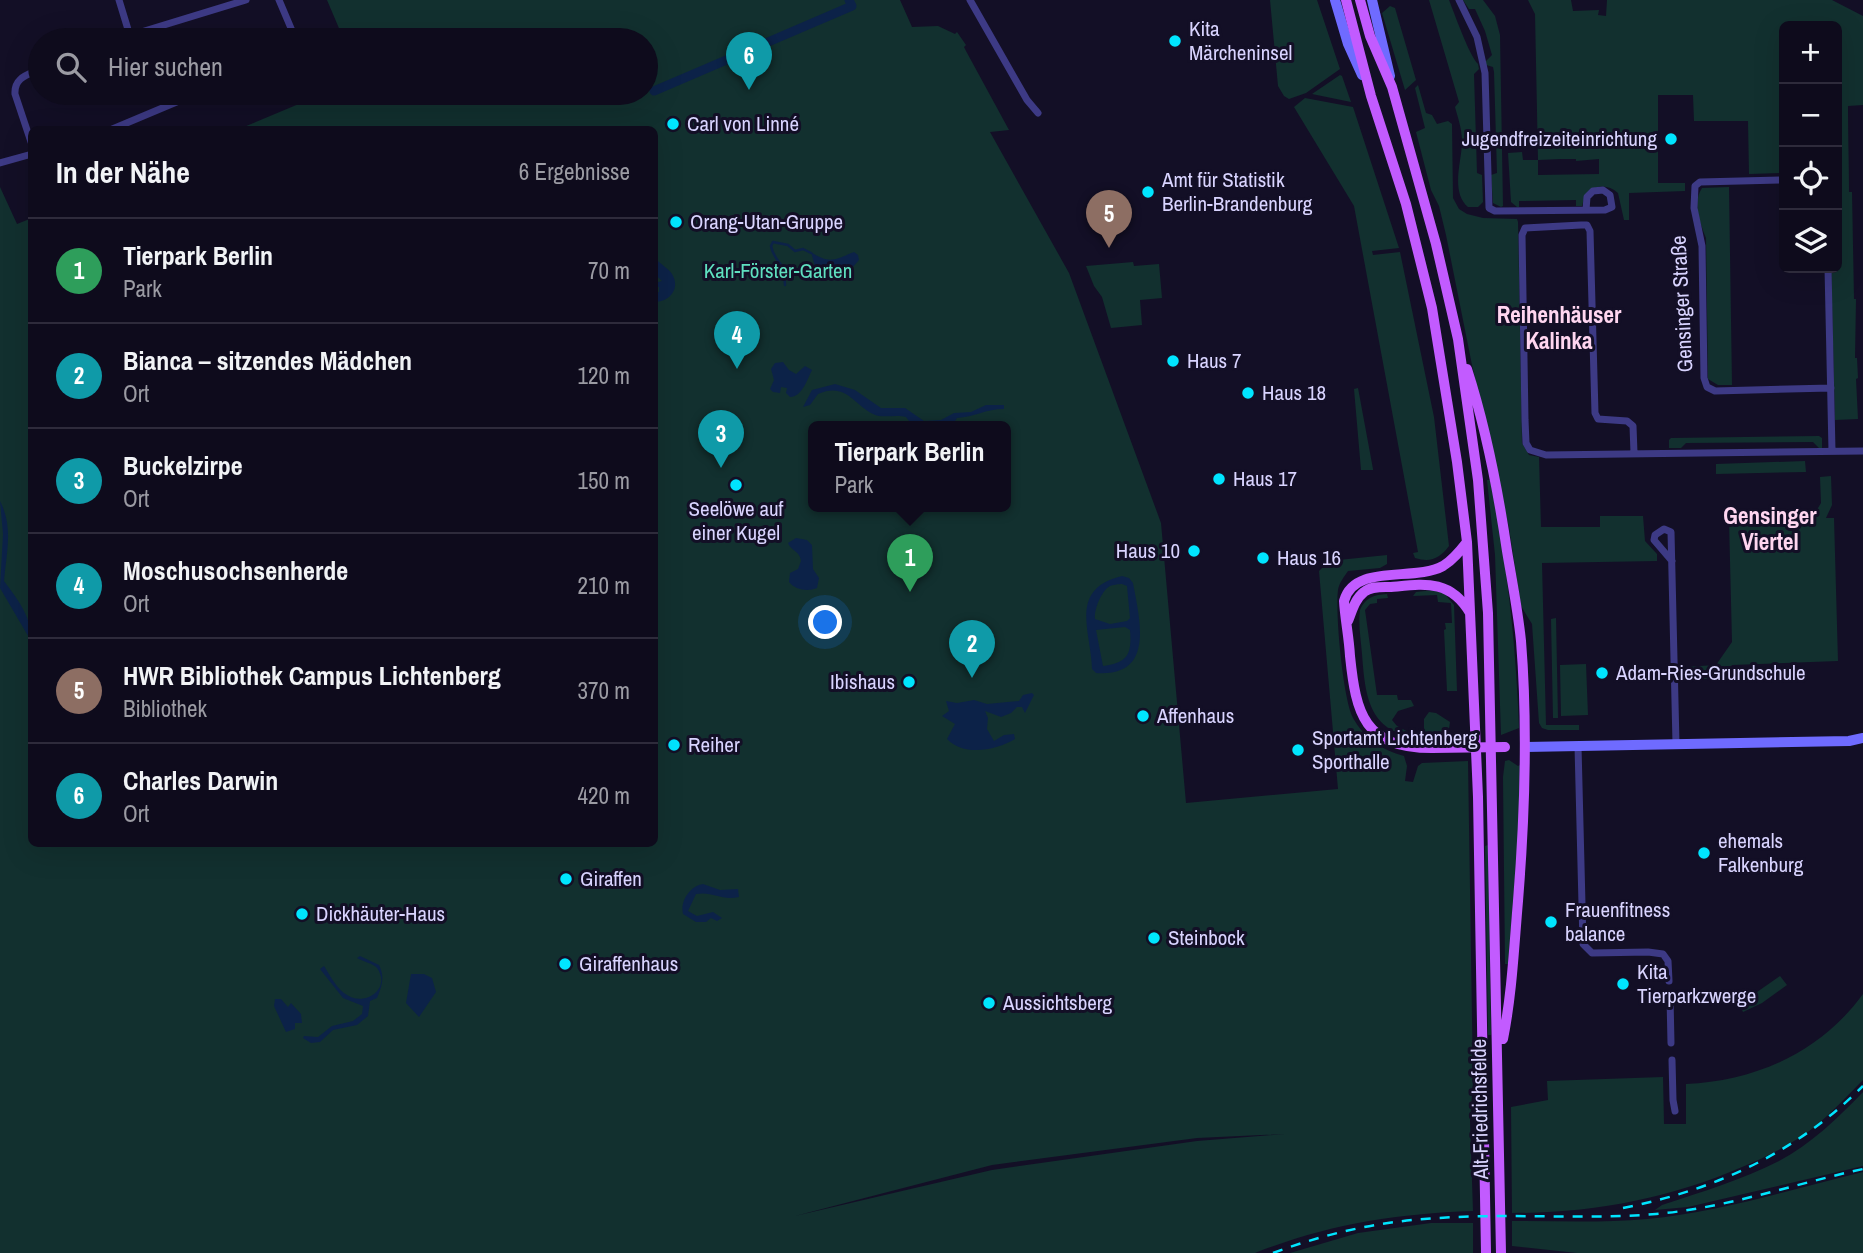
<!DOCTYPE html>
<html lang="de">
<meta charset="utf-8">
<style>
:root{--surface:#0e0b1c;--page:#1c1929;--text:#f1f3f6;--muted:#9b9ba3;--line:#2e2b3b;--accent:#d93025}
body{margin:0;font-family:"Archivo Narrow",sans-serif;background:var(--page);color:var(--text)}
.controls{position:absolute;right:21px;top:21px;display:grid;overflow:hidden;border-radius:10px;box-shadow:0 7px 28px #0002}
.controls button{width:63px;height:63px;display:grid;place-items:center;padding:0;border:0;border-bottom:2px solid var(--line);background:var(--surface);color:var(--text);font:35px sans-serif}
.you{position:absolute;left:826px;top:623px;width:24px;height:24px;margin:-18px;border:5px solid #fff;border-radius:50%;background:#1a73e8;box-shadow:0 0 0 10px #1a73e833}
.badge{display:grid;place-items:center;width:46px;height:46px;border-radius:50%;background:var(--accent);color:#fff;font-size:23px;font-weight:700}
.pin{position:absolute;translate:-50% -58px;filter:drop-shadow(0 2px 4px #0008)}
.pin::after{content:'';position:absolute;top:37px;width:24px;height:21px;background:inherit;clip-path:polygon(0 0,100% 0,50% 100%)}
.popup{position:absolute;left:808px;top:421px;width:203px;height:91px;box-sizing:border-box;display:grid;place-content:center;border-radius:10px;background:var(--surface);filter:drop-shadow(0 2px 5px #0005);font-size:23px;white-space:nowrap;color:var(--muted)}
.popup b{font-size:26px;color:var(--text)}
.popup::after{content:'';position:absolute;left:50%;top:100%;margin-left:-14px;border:14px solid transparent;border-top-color:var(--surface)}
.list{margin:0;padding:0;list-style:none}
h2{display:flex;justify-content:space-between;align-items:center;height:91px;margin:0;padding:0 28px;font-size:30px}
h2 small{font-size:23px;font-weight:400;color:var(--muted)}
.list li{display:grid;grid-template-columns:46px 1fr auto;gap:21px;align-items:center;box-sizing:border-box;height:105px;padding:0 28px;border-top:2px solid var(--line)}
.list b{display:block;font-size:26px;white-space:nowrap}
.list p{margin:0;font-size:23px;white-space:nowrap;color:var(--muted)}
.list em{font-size:23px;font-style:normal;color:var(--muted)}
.icon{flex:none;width:38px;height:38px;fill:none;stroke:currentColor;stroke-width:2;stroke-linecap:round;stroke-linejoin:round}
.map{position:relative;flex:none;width:1863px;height:1253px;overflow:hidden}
.search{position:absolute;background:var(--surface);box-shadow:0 7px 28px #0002;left:28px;top:28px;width:630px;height:77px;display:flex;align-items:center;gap:18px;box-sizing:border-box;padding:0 24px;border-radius:38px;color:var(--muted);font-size:26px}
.panel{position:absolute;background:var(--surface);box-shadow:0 7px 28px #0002;left:28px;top:126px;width:630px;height:721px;border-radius:10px}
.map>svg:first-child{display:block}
.green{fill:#12302f;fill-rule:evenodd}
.water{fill:#0c2248;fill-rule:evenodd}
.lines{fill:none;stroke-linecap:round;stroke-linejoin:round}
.stream{stroke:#0c2248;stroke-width:2.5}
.canal{stroke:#0c2248;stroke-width:9}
.street{stroke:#3d3a85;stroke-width:7}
.secondary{stroke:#6f6bff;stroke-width:10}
.primary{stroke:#c25bff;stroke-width:10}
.rail{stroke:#00e5ff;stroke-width:2.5;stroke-dasharray:10 9;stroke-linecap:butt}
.primary-bridge{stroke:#c25bff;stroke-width:10}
.poi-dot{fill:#00e5ff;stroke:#130f26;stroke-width:2.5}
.labels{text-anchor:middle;stroke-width:6;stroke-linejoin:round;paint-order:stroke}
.poi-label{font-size:21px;fill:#d9d4ff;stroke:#130f26;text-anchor:start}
.park-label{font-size:21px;fill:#5fe0c0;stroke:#130f26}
.street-label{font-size:21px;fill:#d9d4ff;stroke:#130f26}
.neighbourhood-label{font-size:23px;font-weight:bold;fill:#ffd6f0;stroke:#130f26}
</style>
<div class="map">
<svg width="1863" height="1253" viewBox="0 0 1863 1253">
<rect width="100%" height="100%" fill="#130f26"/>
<!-- green -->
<path class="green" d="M 327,0 L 900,0 L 912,27 L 938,26 L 955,34 L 957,32 L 966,45 L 964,47 L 966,51 L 1009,130 L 990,132 L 1069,273 L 1161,523 L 1186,803 L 1338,789 L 1319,571 L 1329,561 L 1387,555 L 1387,564 L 1380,568 L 1348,571 C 1344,577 1339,583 1338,590 C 1335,613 1343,699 1353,718 C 1365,739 1382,750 1404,756 L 1407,766 L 1405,781 L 1413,782 L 1418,766 L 1422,763 L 1468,761 L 1473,1082 L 1470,1121 L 1473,1211 C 1393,1214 1329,1224 1255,1253 L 0,1253 L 0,187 L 17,224 L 32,218 L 32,844 L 654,844 L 654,130 L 239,129 L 325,93 L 646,93 L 646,40 L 344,40 ZM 814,426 L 1006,426 L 1006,506 L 814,506 ZM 1285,1134 L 1197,1141 L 992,1170 L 795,1216 L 992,1165 L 1197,1138 Z
M 1270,0 L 1317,0 L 1340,69 L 1306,93 L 1289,99 L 1284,96 L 1278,86 Z
M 1429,0 L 1449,0 C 1455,15 1469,55 1478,64 L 1479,69 L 1474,74 L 1477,173 L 1482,175 L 1483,202 L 1478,207 L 1468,207 C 1450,191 1462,162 1462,141 C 1462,129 1458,118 1455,107 L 1459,102 Z
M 1463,0 L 1483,0 L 1495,16 L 1500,35 L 1503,206 L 1501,207 L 1493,203 L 1491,175 L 1497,173 L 1494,72 L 1493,67 L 1486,65 L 1486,61 L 1492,55 L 1485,31 L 1475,9 L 1469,9 Z
M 1528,0 L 1571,0 L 1573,11 L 1599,10 L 1598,15 L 1606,16 L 1607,0 L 1832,0 L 1863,16 L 1863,105 L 1848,106 C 1848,137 1849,162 1849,192 L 1852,192 L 1854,299 L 1856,299 L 1855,358 L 1857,358 L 1858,378 L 1856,379 L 1858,419 L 1835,420 L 1831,268 L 1837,268 L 1837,26 L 1784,26 L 1784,173 L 1749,174 L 1748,121 L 1694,121 L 1693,95 L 1658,95 L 1658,183 L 1685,183 L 1685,191 L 1629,193 L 1629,220 L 1624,220 L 1618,193 C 1603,180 1586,188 1582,206 L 1576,206 L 1576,200 L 1519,201 L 1519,207 L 1517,207 L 1511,202 L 1508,153 L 1522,152 L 1523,160 L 1538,160 L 1535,14 ZM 1561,159 L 1576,159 L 1576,161 L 1599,159 L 1599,174 L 1538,175 L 1538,160 Z
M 1390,6 L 1395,8 L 1416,80 L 1405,90 L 1382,13 Z
M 1340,75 L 1342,76 L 1351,102 L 1312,94 Z
M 1418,85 L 1426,113 L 1432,115 L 1437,124 L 1448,121 L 1452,124 L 1453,198 L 1459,209 L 1467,214 L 1483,218 L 1517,219 L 1518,222 L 1522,443 L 1529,455 L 1539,457 L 1541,527 L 1600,527 L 1600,516 L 1643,516 L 1645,541 L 1657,554 L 1657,561 L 1542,563 L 1546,725 L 1579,725 L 1579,730 L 1548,730 L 1542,728 L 1539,723 L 1532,624 L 1521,606 L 1509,528 L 1472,365 L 1446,235 L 1439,206 L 1431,190 L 1416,132 L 1425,128 L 1415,88 Z
M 1305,98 L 1353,107 L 1399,248 L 1372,251 L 1373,255 L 1400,252 L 1434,417 L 1449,546 C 1440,558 1431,563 1415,558 L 1413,553 L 1418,552 L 1354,206 L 1294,107 Z
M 1729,187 L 1732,385 L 1718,385 L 1708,379 L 1706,238 C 1700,223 1692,203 1702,188 Z
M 1133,262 L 1134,266 L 1159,264 L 1162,298 L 1140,300 L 1142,325 L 1111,328 L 1102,297 L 1094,286 L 1086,266 Z
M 1358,388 L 1373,469 L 1373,470 L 1361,470 L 1354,389 Z
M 1819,436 L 1822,438 L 1822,448 L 1819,448 L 1813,442 L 1686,443 L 1681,448 L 1669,448 L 1669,440 L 1671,438 Z
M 1805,461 L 1806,472 L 1716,474 L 1716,464 Z
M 1831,476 L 1832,505 L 1826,518 L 1834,518 L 1838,661 L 1732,665 C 1721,681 1703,679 1685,679 L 1685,667 L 1716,665 L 1732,642 L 1729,520 L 1812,518 L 1821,503 L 1820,477 Z
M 1487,480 L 1490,480 C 1507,561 1516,644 1519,728 L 1501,735 L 1495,555 Z
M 1434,590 L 1444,593 L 1454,605 L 1457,691 L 1447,691 L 1444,630 L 1446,629 L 1445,623 L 1452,623 L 1451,603 L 1438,602 L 1437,595 L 1413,596 L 1416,592 Z
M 1387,594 L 1388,598 L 1377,599 L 1377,603 L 1370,604 L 1365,610 L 1377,695 L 1397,695 L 1398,700 L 1411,700 L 1414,706 L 1398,711 L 1392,720 L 1397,726 L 1416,736 C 1368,733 1365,693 1362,654 C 1361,640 1358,624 1360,610 C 1366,597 1374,595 1387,594 Z
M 1556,618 L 1558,718 L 1553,718 L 1551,619 Z
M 1586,664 L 1588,715 L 1561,716 L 1560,665 Z
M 1429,712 L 1436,713 L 1450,722 L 1448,736 L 1424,737 L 1424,719 Z
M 1509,760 L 1518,766 L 1520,765 L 1518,840 L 1508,964 L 1505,964 L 1503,777 L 1505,761 Z
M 1488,845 L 1491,1035 L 1488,1035 L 1485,846 Z
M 1780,976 L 1787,985 L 1762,1003 L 1743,1012 L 1738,1001 L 1757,992 Z
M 1863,994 L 1863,1080 C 1848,1095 1833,1111 1817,1125 C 1795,1143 1768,1156 1742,1167 C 1668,1199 1593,1213 1512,1213 L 1511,1107 L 1548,1100 L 1547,1081 L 1663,1077 L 1664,1124 L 1686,1124 L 1686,1084 C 1756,1081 1821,1052 1863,994 Z
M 1863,1092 L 1863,1166 L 1688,1207 L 1655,1210 L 1662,1205 C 1701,1192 1742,1180 1779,1161 C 1811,1144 1838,1118 1863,1092 Z
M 1863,1172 L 1863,1253 L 1577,1253 L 1512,1246 L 1512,1221 C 1557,1221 1603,1223 1647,1219 C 1720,1212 1792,1189 1863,1172 Z
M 1431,1223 L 1473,1223 L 1473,1253 L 1290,1253 L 1358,1233 Z"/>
<!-- water -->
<path class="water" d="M 811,252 C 830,265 836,259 854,252 L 858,255 L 859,260 L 852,268 L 841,269 L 834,274 L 823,273 L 815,267 Z
M 655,258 C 660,264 668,268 672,274 C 681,289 669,302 655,302 L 655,293 L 659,292 L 659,287 L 655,287 L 655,283 L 662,281 L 655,274 Z
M 783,362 L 789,370 L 796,374 L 805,366 L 812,370 C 807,380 802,397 790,397 L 786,393 L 787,388 L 781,387 L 780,393 L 773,392 L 770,389 L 774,380 L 771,369 L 775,363 Z
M 835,384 L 855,390 L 881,408 L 905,408 L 924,421 L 941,420 L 954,413 L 971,412 L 986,405 L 1004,405 L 1004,409 C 986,409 974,417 957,418 L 952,426 L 913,426 L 906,417 C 895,414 883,419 873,414 C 853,404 846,382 818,394 L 810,405 L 803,407 L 812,390 Z
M 0,501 C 14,528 6,554 4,581 C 18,600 32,617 31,641 L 0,588 L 3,534 Z
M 796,538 L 807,540 L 812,545 L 813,569 L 819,578 L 817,588 C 808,592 795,590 789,582 L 790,573 L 798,569 L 801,561 C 800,551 791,551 788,543 Z
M 1122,576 L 1129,578 L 1133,583 C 1140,621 1155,677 1096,673 L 1092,669 C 1091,631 1068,589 1122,576 ZM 1122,584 L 1127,586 L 1130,618 L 1127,621 L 1110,624 L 1095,619 C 1094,610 1101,591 1110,586 C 1112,585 1119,584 1122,584 ZM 1125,627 L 1130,630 C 1132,654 1128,663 1103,666 L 1096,630 Z
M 1032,693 L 1034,695 L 1025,713 L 1022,707 L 1017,707 L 1011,713 L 1001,717 L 985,711 L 988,718 L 987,729 L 994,741 L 1004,735 L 1014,734 L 1015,739 C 997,750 964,757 947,739 L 955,724 L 942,716 L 949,711 L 946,701 L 957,703 L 974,700 L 987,704 L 1019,701 L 1023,695 Z
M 703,884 L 720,890 L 738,889 L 739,897 C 721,901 713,891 696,894 L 688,911 L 697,916 L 713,912 L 722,918 L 717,921 L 711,918 L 706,922 L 696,922 L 683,914 C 680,901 690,886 703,884 Z
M 360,956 L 379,965 C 385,977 382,986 377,998 L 370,1001 L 368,1016 L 357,1025 L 333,1030 L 320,1042 L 311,1043 L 303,1038 L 304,1036 L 318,1037 L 332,1026 L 353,1021 L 362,1014 L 363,1006 L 343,998 L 320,969 L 324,966 C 330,975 335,986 344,993 C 364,1009 392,989 377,968 C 374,964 362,961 357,958 Z
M 411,974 L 424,974 L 432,978 L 436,992 L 419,1017 L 406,1003 Z
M 275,999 L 281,999 L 288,1007 L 291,1003 L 301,1014 L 302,1023 L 295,1023 L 295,1029 L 286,1032 L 274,1006 Z"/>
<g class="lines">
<!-- stream -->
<path class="stream" d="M 785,285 L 784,269 C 779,261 773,257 771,246 L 773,242 L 788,245 L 795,251 L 803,249 L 811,253"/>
<!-- canal -->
<path class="canal" d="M 654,91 L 852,6 L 849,0"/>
<!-- street -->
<path class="street" d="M 119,0 L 130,36
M 279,0 L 296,40
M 970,0 L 1027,100 L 1038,113
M 1459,0 L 1477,37 L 1485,73 L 1489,208 L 1495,211 L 1605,210 L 1612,207 L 1610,195 L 1603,190 L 1593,191 L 1587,197 L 1586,210
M 115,40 L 246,0
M 321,40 L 331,36
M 110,130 L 198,93
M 32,145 L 15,94 C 14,78 27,75 40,69
M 0,163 L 32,154
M 1784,180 L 1700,182 L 1695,186 L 1694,208 L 1702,246 L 1704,378 L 1707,387 L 1715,391 L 1831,388
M 1828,268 L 1832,451
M 1634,453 L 1633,426 L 1627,421 L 1598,419 L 1595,413 L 1590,231 L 1587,225 L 1581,225 L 1525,228 L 1522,235 L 1525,420 L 1526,443 L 1530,450 L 1546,455 L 1863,451
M 1672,561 L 1654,540 L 1655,535 L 1664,529 L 1671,532 L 1676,744
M 1578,746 L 1583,944 L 1592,953 L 1648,952 L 1663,954 L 1668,961 L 1669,981
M 1670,997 L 1671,1043
M 1672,1060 L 1673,1100 L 1675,1111"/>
<!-- secondary -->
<path class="secondary" d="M 1335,0 L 1348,44 L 1362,75
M 1372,0 L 1390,76
M 1526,747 L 1849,741 L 1863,738"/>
<!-- primary -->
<path class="primary" d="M 1346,0 L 1371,96 L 1406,204 L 1432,308 L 1457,462 L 1467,542 L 1478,797 L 1486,1253
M 1360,0 L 1370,36 L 1392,87 L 1436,244 L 1458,339 L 1478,480 L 1488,613 L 1501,1253
M 1467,369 C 1486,428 1498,490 1507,551 C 1512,581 1518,611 1521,641 C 1528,728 1525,814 1518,901 C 1514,947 1512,994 1503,1039
M 1348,621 C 1352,611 1355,599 1364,592 C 1371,586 1382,587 1391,587 C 1424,584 1450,579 1470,613
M 1432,748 C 1364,748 1356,714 1350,656 C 1349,637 1345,619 1344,601 C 1354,563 1414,582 1443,566 C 1453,560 1460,551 1467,542"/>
<!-- rail -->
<path class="rail" d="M 1623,1208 C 1715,1190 1796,1153 1863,1086
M 1273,1253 C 1327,1233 1381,1221 1438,1218 C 1511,1213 1583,1220 1656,1214 C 1726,1208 1794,1184 1863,1169"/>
<!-- primary-bridge -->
<path class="primary-bridge" d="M 1432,748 L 1505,747"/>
</g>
<!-- markers -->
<g class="poi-dot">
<circle cx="1175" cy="41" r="7"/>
<circle cx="673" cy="124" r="7"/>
<circle cx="1671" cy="139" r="7"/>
<circle cx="1148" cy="192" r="7"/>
<circle cx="676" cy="222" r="7"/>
<circle cx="1173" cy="361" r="7"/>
<circle cx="1248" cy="393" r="7"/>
<circle cx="1219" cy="479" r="7"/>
<circle cx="736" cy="485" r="7"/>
<circle cx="1194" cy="551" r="7"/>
<circle cx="1263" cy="558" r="7"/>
<circle cx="1602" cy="673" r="7"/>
<circle cx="909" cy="682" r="7"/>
<circle cx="1143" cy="716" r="7"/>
<circle cx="674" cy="745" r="7"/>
<circle cx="1298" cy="750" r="7"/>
<circle cx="1704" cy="853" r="7"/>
<circle cx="566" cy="879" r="7"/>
<circle cx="302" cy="914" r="7"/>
<circle cx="1551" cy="922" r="7"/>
<circle cx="1154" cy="938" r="7"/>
<circle cx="565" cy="964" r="7"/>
<circle cx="1623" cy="984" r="7"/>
<circle cx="989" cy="1003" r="7"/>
</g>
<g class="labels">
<!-- poi labels -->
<g class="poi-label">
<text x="1189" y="36">Kita<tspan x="1189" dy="24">Märcheninsel</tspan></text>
<text x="687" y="131">Carl von Linné</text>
<text x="1657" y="146" text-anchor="end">Jugendfreizeiteinrichtung</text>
<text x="1162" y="187">Amt für Statistik<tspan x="1162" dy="24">Berlin-Brandenburg</tspan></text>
<text x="690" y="229">Orang-Utan-Gruppe</text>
<text x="1187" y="368">Haus 7</text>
<text x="1262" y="400">Haus 18</text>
<text x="1233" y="486">Haus 17</text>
<text x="736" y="516" text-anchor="middle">Seelöwe auf<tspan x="736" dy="24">einer Kugel</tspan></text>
<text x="1180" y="558" text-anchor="end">Haus 10</text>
<text x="1277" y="565">Haus 16</text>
<text x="1616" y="680">Adam-Ries-Grundschule</text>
<text x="895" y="689" text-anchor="end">Ibishaus</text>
<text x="1157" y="723">Affenhaus</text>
<text x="1312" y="745">Sportamt Lichtenberg<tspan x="1312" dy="24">Sporthalle</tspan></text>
<text x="688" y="752">Reiher</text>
<text x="1718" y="848">ehemals<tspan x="1718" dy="24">Falkenburg</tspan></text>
<text x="580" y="886">Giraffen</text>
<text x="1565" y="917">Frauenfitness<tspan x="1565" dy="24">balance</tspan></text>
<text x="316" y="921">Dickhäuter-Haus</text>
<text x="1168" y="945">Steinbock</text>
<text x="579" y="971">Giraffenhaus</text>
<text x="1637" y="979">Kita<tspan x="1637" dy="24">Tierparkzwerge</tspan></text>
<text x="1003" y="1010">Aussichtsberg</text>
</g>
<!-- park labels -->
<g class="park-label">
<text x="778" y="278">Karl-Förster-Garten</text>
</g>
<!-- street labels -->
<g class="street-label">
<text transform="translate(1682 304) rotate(-93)" y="7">Gensinger Straße</text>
<text transform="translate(1480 1109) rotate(-91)" y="7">Alt-Friedrichsfelde</text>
</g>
<!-- neighbourhood labels -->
<g class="neighbourhood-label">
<text x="1559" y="323">Reihenhäuser<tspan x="1559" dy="26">Kalinka</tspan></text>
<text x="1770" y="524">Gensinger<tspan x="1770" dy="26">Viertel</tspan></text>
</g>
</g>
</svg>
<div class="controls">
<button>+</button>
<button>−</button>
<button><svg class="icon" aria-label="locate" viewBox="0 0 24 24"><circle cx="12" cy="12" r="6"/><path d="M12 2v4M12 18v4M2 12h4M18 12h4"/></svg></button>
<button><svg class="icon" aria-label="layers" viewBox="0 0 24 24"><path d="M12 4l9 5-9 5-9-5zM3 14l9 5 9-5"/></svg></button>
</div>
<div class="you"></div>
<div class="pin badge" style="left:910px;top:592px;background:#2e9e5b">1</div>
<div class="popup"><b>Tierpark Berlin</b>Park</div>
<div class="pin badge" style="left:972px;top:678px;background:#0f9aa8">2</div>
<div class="pin badge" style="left:721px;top:468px;background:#0f9aa8">3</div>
<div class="pin badge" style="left:737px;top:369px;background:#0f9aa8">4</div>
<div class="pin badge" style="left:1109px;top:248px;background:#8d6e63">5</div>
<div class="pin badge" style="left:749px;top:90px;background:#0f9aa8">6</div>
<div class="search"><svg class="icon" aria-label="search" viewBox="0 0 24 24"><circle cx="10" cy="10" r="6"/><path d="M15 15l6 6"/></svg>Hier suchen</div>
<section class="panel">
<h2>In der Nähe<small>6 Ergebnisse</small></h2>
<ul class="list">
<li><span class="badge" style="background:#2e9e5b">1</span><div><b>Tierpark Berlin</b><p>Park</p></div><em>70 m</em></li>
<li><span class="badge" style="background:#0f9aa8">2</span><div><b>Bianca – sitzendes Mädchen</b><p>Ort</p></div><em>120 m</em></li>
<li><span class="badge" style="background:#0f9aa8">3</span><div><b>Buckelzirpe</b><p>Ort</p></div><em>150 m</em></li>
<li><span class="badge" style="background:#0f9aa8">4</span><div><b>Moschusochsenherde</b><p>Ort</p></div><em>210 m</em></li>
<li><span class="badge" style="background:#8d6e63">5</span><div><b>HWR Bibliothek Campus Lichtenberg</b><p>Bibliothek</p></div><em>370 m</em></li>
<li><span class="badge" style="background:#0f9aa8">6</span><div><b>Charles Darwin</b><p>Ort</p></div><em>420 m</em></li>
</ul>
</section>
</div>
